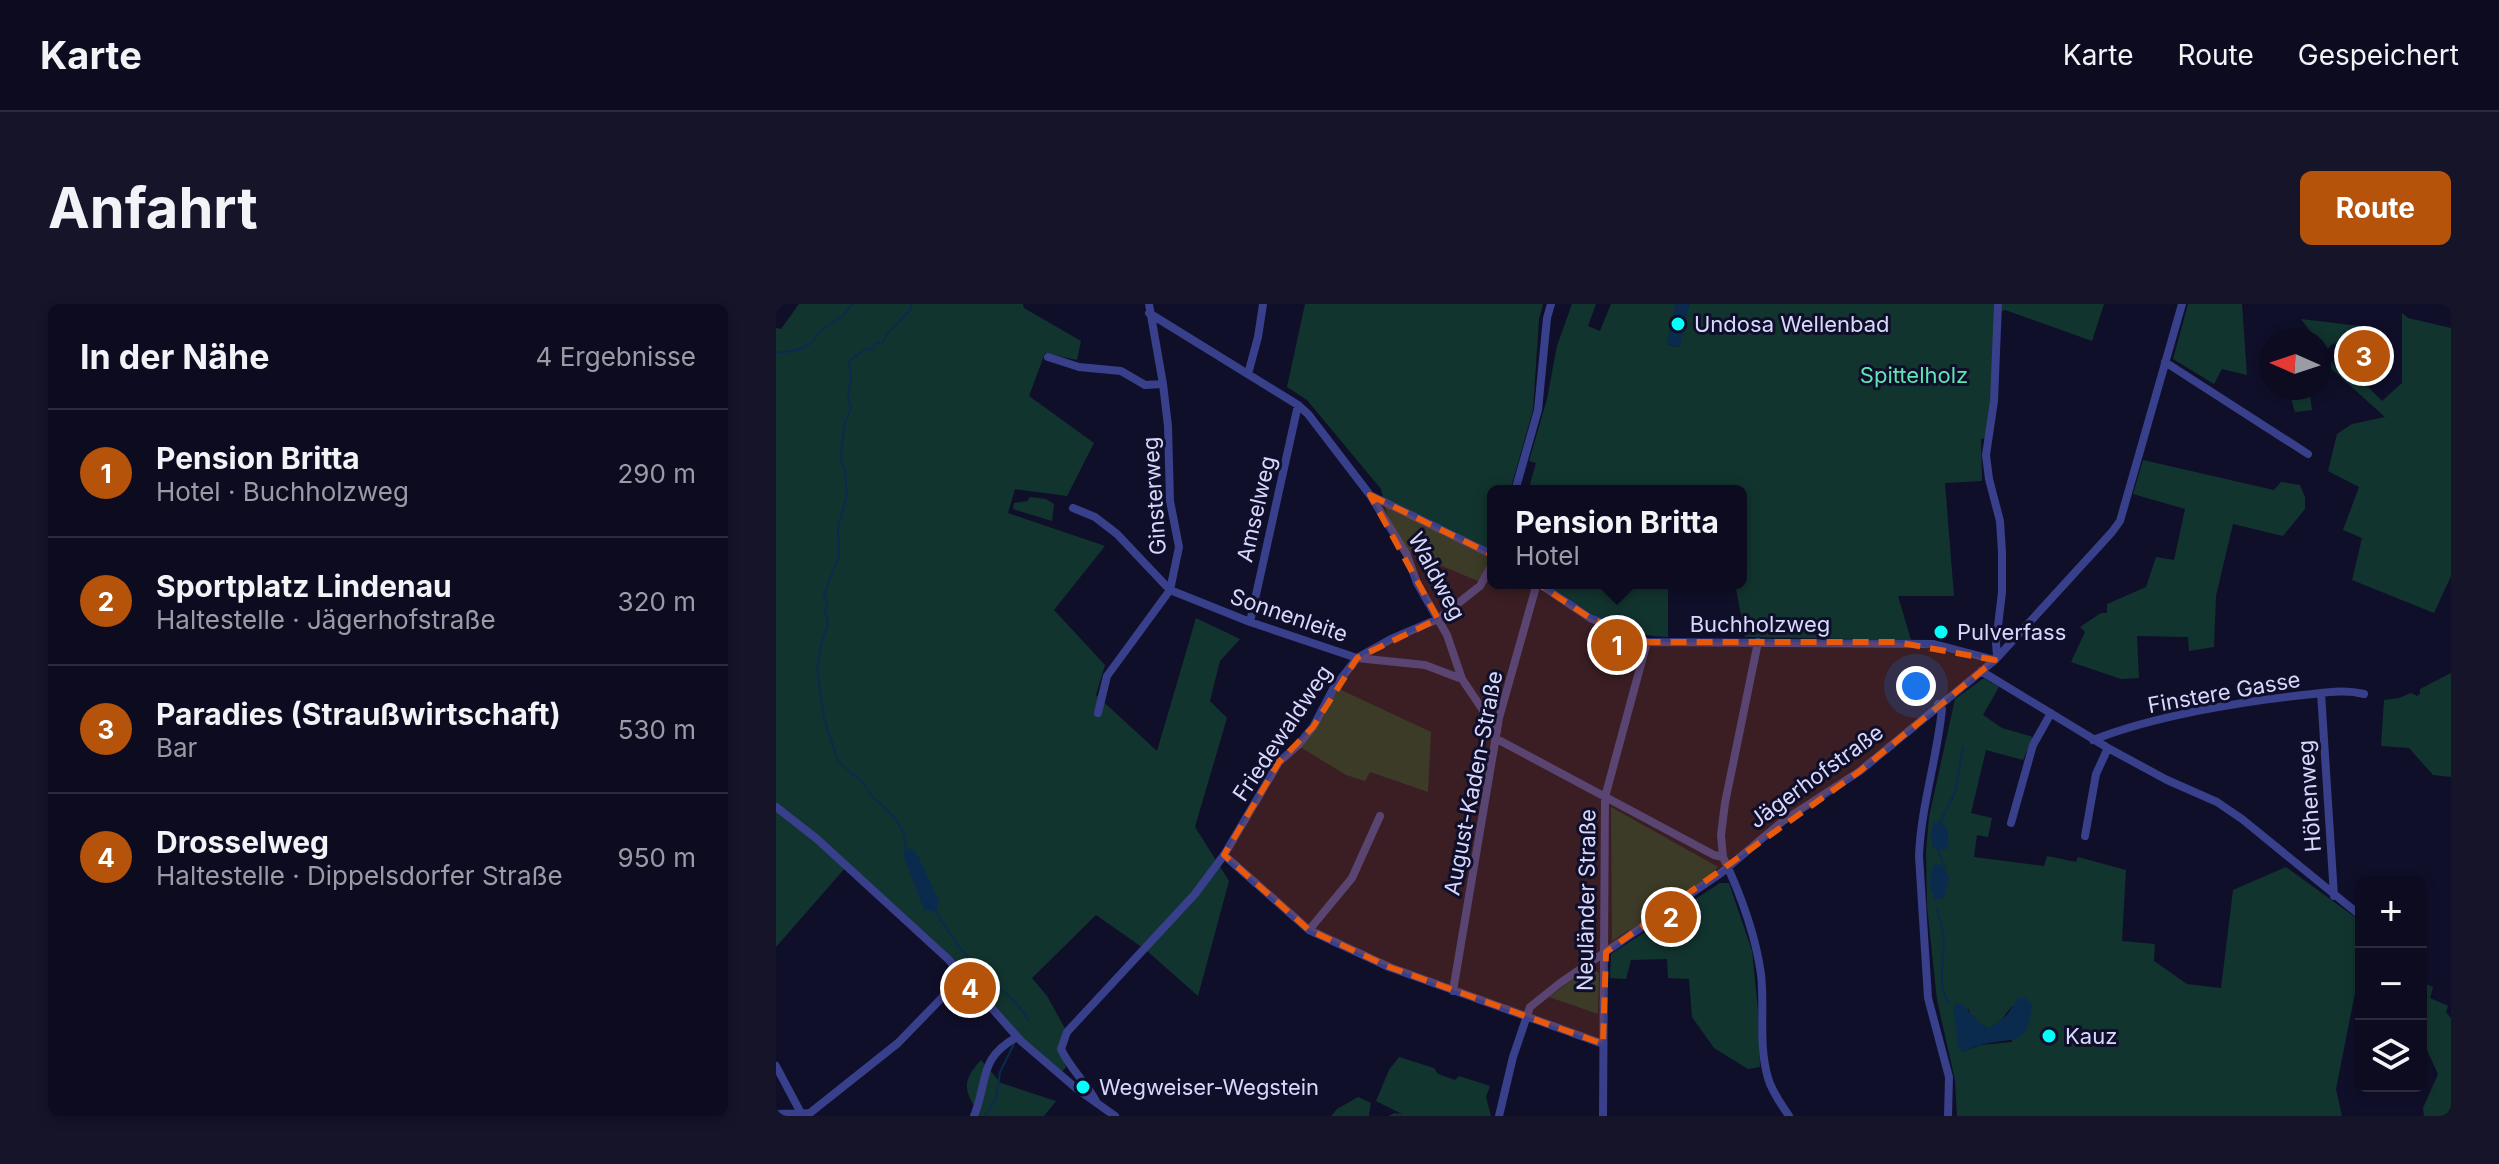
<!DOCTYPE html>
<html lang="de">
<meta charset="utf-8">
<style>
:root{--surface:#0c0b20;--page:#151429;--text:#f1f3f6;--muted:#9a9ba5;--line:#2c2b3e;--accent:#b45309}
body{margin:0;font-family:Inter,sans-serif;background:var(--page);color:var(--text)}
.controls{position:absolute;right:24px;bottom:24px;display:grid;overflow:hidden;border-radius:12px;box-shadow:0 4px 12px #0003}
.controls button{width:72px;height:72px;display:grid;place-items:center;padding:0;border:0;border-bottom:2px solid var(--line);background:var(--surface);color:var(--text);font:40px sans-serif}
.compass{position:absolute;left:1483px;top:24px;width:72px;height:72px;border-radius:50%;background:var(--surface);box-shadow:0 4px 12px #0003;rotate:273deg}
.you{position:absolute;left:1140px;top:382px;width:28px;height:28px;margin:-20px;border:6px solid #fff;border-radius:50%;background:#1a73e8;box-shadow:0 0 0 12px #1a73e833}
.badge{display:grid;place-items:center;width:52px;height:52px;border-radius:50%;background:var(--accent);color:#fff;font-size:26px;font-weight:700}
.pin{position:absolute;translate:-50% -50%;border:4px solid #fff;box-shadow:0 2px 8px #0006}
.popup{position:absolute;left:711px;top:181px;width:260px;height:104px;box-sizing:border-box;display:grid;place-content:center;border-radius:12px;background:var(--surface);filter:drop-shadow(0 2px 6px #0005);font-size:26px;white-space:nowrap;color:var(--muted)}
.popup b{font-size:30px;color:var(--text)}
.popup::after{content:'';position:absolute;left:50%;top:100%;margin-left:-16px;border:16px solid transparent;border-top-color:var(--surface)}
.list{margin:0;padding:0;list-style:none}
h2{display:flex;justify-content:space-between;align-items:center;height:104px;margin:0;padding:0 32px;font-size:34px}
h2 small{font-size:26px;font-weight:400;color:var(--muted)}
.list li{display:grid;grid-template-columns:52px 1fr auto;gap:24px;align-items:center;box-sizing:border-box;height:128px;padding:0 32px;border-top:2px solid var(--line)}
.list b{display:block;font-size:30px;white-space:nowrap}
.list p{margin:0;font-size:26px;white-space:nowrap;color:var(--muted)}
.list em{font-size:26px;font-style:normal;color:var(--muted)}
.icon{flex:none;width:44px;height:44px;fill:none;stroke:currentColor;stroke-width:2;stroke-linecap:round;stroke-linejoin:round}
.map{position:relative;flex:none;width:1675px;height:812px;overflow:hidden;border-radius:12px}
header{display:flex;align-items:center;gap:48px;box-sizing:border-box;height:112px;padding:0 40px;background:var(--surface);border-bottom:2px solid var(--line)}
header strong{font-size:38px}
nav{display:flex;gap:44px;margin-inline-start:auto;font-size:28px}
.intro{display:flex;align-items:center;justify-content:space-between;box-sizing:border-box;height:192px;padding:0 48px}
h1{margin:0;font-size:56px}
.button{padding:20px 36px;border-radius:12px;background:var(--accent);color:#fff;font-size:28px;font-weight:700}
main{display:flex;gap:48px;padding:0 48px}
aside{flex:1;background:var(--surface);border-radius:12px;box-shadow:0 4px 12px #0003}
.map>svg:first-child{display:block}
.green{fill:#12342f;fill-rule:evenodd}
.water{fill:#0a2b4e}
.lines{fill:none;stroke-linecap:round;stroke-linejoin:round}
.stream{stroke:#0a2b4e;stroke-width:2}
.minor{stroke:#383f8b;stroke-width:8}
.marked{fill:#e8590c;fill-opacity:0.2;stroke:#e8590c;stroke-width:6;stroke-dasharray:16 10;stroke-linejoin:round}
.poi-dot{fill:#04fffa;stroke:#100f2a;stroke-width:3}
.labels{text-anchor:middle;stroke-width:6;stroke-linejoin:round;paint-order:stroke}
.poi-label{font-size:22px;fill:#d8d8ff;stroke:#100f2a;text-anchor:start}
.park-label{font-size:22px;fill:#5de6b3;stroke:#100f2a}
.street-label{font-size:22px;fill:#d8d8ff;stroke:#100f2a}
</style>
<header>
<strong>Karte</strong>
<nav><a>Karte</a><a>Route</a><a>Gespeichert</a></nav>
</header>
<div class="intro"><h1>Anfahrt</h1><a class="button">Route</a></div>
<main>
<aside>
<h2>In der Nähe<small>4 Ergebnisse</small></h2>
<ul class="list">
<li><span class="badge">1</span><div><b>Pension Britta</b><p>Hotel · Buchholzweg</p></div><em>290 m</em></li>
<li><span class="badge">2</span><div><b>Sportplatz Lindenau</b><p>Haltestelle · Jägerhofstraße</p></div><em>320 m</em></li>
<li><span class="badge">3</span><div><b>Paradies (Straußwirtschaft)</b><p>Bar</p></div><em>530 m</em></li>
<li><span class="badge">4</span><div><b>Drosselweg</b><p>Haltestelle · Dippelsdorfer Straße</p></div><em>950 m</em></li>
</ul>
</aside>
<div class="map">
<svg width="1675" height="812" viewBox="0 0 1675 812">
<rect width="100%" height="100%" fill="#100f2a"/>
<!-- green -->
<path class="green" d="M 23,0 L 247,0 L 248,4 L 305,37 L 301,56 L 269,49 L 253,92 L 318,139 L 291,192 L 239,185 L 232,209 L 329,242 L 278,306 L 329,361 L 320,391 L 381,447 L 420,314 L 464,335 L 444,357 L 434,397 L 451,414 L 419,523 L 453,577 L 422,692 L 370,646 L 320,611 L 256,674 L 271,692 L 291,728 L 283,745 L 290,763 L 285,769 L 247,734 L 218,703 L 0,500 L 0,24 L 5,25 Z
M 529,0 L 767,0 L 763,15 L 757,106 L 734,187 L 717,187 L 717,246 L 704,278 L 619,242 L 605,185 L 531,96 L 511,83 Z
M 796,0 L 820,0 L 812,22 L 824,27 L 835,0 L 900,0 L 891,40 L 903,43 L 913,0 L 1328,0 L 1316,37 L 1229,6 L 1224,8 L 1215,133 L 1205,135 L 1206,177 L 1169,179 L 1178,292 L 1122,292 L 1135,336 L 969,333 L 959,279 L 965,279 L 965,187 L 752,187 L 760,159 L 753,157 L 771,95 L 781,42 Z
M 1412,0 L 1466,0 L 1471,71 L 1446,65 L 1438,80 L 1397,55 Z
M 1626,9 L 1632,14 L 1675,24 L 1675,272 L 1658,309 L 1576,276 L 1586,234 L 1567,226 L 1583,183 L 1552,167 L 1561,130 L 1576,120 L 1609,113 L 1549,59 L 1543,64 L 1543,44 L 1546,43 L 1525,15 L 1600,24 L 1555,41 L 1547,50 L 1565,67 L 1573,60 L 1582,68 L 1580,71 L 1606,97 L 1626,79 Z
M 1512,84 L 1533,84 L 1536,106 L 1519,108 Z
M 1367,156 L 1498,186 L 1505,178 L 1524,181 L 1529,193 L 1529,205 L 1507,232 L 1457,220 L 1440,292 L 1438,343 L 1413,347 L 1412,333 L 1361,332 L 1363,374 L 1345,375 L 1295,358 L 1309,328 L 1304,323 L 1325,309 L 1331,309 L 1331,300 L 1370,283 L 1380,253 L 1398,256 L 1409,205 L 1357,190 Z
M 254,193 L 270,195 L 278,200 L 276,217 L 237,205 L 238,199 L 251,197 Z
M 770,279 L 892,279 L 892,333 C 843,332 809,307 770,279 Z
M 1675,369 L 1675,473 L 1657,471 L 1633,444 L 1605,442 L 1608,396 L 1623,394 L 1635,389 L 1641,392 L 1644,390 L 1644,385 Z
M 1208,374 L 1223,383 L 1207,411 L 1226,424 L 1257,433 L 1247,456 L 1210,446 L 1195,509 L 1216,514 L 1212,533 L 1201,531 L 1198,553 L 1268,562 L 1271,552 L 1300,558 L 1302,553 L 1350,566 L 1346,637 L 1379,640 L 1378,657 L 1411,680 L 1445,684 L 1457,586 L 1510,563 L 1583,616 L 1582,674 L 1560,785 L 1566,812 L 1181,812 L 1179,776 L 1161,696 L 1151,602 L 1150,547 L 1153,513 L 1179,395 ZM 1236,702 L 1236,738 L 1204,741 L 1186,748 L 1192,704 C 1196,714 1204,721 1214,725 L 1223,719 Z
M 561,384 L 655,428 L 652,488 L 594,468 L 589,477 L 570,471 L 524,443 Z
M 835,503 L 942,563 C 913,593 871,614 836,637 Z
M 0,506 L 70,563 L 0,643 Z
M 944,579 L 953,579 L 976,647 L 982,706 L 984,763 L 972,765 L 938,744 L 916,713 L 913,675 L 892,674 L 891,655 L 855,656 L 850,675 L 834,674 L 835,650 Z
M 813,663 L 823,669 L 822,710 L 773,693 Z
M 1645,678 L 1657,683 L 1654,694 L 1672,702 L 1670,708 L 1675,714 L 1675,812 L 1648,812 L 1647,804 L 1662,770 L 1645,733 Z
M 623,753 L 658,764 L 662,770 L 679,776 L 683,772 L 714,782 L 710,793 L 715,812 L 613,812 L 618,809 L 626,810 L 600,797 L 613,766 Z
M 205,756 L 225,779 L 280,797 L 268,812 L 199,812 L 201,806 C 186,784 188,775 205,756 Z
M 582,793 L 595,799 L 593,812 L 555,812 L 561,805 Z"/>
<!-- water -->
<path class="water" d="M 900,0 L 913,0 L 904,43 L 891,40 Z
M 1164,518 L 1171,524 L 1173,539 L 1170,546 L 1157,545 L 1155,529 L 1157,519 Z
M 129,544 L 137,546 L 142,552 L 163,597 L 160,608 L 148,605 L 127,551 Z
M 1160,559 L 1169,564 L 1173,574 L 1168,594 L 1159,596 C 1153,582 1151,572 1160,559 Z
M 1242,694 L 1250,694 L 1256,700 C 1252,745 1238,732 1204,741 C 1198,742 1192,746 1186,748 L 1182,742 L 1177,703 L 1180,699 L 1186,700 L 1207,722 L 1214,724 L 1231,711 Z"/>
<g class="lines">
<!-- stream -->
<path class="stream" d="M 0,49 L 22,46 L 35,39 L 45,26 L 67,12 L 76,0
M 1164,518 L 1179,488 L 1187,443
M 1161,544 L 1169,564
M 130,546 L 128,531 L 120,515 L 97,493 L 85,477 L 62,457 L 48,414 L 41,364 L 45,340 L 52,319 L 49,308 L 51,301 L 48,290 L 63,252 L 62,224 L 71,191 L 69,168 L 64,153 L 69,119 L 75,104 L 72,94 L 75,75 L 73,57 L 91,44 L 97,46 L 99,39 L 107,38 L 111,30 L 135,5 L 135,0
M 1161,605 C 1163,613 1166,621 1167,630 C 1171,651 1159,681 1173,699
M 159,606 C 172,630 190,653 209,671 C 225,686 243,698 253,717
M 209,812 L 220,795 L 224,768 L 238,740"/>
<!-- minor -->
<path class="minor" d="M 373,9 L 522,101 L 532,110 L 594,191 L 717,251
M 272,53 L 303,63 L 345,67 L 369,81 L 387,80
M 1389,58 L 1532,150
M 472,70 L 482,33 L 487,0
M 739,187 L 762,106 L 771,14 L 775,0
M 594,191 L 631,251 L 641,279 L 671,331 L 686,375
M 297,204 L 319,213 L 341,230 L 394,286 L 474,318 L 581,354 L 649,361 L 686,375 L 721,427
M 762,279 L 814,314 L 871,338 L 1158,340 L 1219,356
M 474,318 L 522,101
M 982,338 L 949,499 L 945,531 L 947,553 C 965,591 979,628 985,670 C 989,704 982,740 992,774 C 996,788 1005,800 1013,812
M 1221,352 L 1220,339 L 1226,288 L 1226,248 L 1224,217 L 1213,175 L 1210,151 L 1218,97 L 1222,0
M 1205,367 L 1332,444 L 1391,476 L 1441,498 L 1466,515 L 1585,612
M 1545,389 L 1558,592
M 1162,400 L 1166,405 C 1161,455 1145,502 1143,552 L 1152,694 L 1173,773 L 1172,812
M 322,409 L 331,372 L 394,286 L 403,243 L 394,197 L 392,122 L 387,80 L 373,0
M 719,434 L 938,551 L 947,553
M 1317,436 C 1378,412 1462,398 1527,391 C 1548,389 1568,385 1588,390
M 0,503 L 41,535 L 172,655 L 245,737 L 301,785 L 339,812
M 1235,519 L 1257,441 L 1275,409
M 1309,532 L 1320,470 L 1332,444
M 448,551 L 533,626 L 613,663 L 827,740
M 533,626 L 576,574 L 604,512
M 677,687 L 723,414 L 761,279
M 0,762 L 26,811
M 321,799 C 311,779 294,765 285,745 L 291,728 L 419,590 L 448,551 L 503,458 L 522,441 L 537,423 L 557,385 L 581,354 L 615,335 L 662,315 L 704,282 L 717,259
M 0,810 L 34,809 L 122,739 L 187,672
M 198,812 C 213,774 202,755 241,733
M 723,812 L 737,753 L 754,703 L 784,679 L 945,569 L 1007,517 L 1084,467 L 1219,356 L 1336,228 L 1344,217 L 1406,0
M 827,812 L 829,493 L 871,338"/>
</g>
<!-- marked area -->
<path class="marked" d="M 594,191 L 721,253 L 814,314 L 871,338 L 1120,338 L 1219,356 L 1084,467 L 830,648 L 827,740 L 613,663 L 533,626 L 448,551 L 503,458 L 537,423 L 581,354 L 662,315 Z"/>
<!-- markers -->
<g class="poi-dot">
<circle cx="902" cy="20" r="8"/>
<circle cx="1165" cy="328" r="8"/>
<circle cx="1273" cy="732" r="8"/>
<circle cx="307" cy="783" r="8"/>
</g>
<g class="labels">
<!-- poi labels -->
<g class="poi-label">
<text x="918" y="28">Undosa Wellenbad</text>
<text x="1181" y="336">Pulverfass</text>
<text x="1289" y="740">Kauz</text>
<text x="323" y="791">Wegweiser-Wegstein</text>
</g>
<!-- park labels -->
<g class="park-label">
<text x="1138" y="79">Spittelholz</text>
</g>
<!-- street labels -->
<g class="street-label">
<text transform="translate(378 192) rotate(-94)" y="8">Ginsterweg</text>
<text transform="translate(480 205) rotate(-77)" y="8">Amselweg</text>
<text transform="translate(661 272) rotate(62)" y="8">Waldweg</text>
<text transform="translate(513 311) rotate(19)" y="8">Sonnenleite</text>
<text x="984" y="328">Buchholzweg</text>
<text transform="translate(1448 388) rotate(-10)" y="8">Finstere Gasse</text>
<text transform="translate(506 429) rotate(-56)" y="8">Friedewaldweg</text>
<text transform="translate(1040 472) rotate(-36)" y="8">Jägerhofstraße</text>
<text transform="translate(697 479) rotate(-79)" y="8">August-Kaden-Straße</text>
<text transform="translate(1533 492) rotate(-94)" y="8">Höhenweg</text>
<text transform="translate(810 596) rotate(-89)" y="8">Neuländer Straße</text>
</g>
</g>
</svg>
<div class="controls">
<button>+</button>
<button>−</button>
<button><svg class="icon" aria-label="layers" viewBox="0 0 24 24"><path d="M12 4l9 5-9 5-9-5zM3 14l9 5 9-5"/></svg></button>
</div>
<svg class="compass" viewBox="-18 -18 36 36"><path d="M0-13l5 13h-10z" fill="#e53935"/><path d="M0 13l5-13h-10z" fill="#9a9ba5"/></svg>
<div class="you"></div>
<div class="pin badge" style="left:841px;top:341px">1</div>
<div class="popup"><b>Pension Britta</b>Hotel</div>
<div class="pin badge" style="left:895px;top:613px">2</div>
<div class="pin badge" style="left:1588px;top:52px">3</div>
<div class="pin badge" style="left:194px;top:684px">4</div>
</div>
</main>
